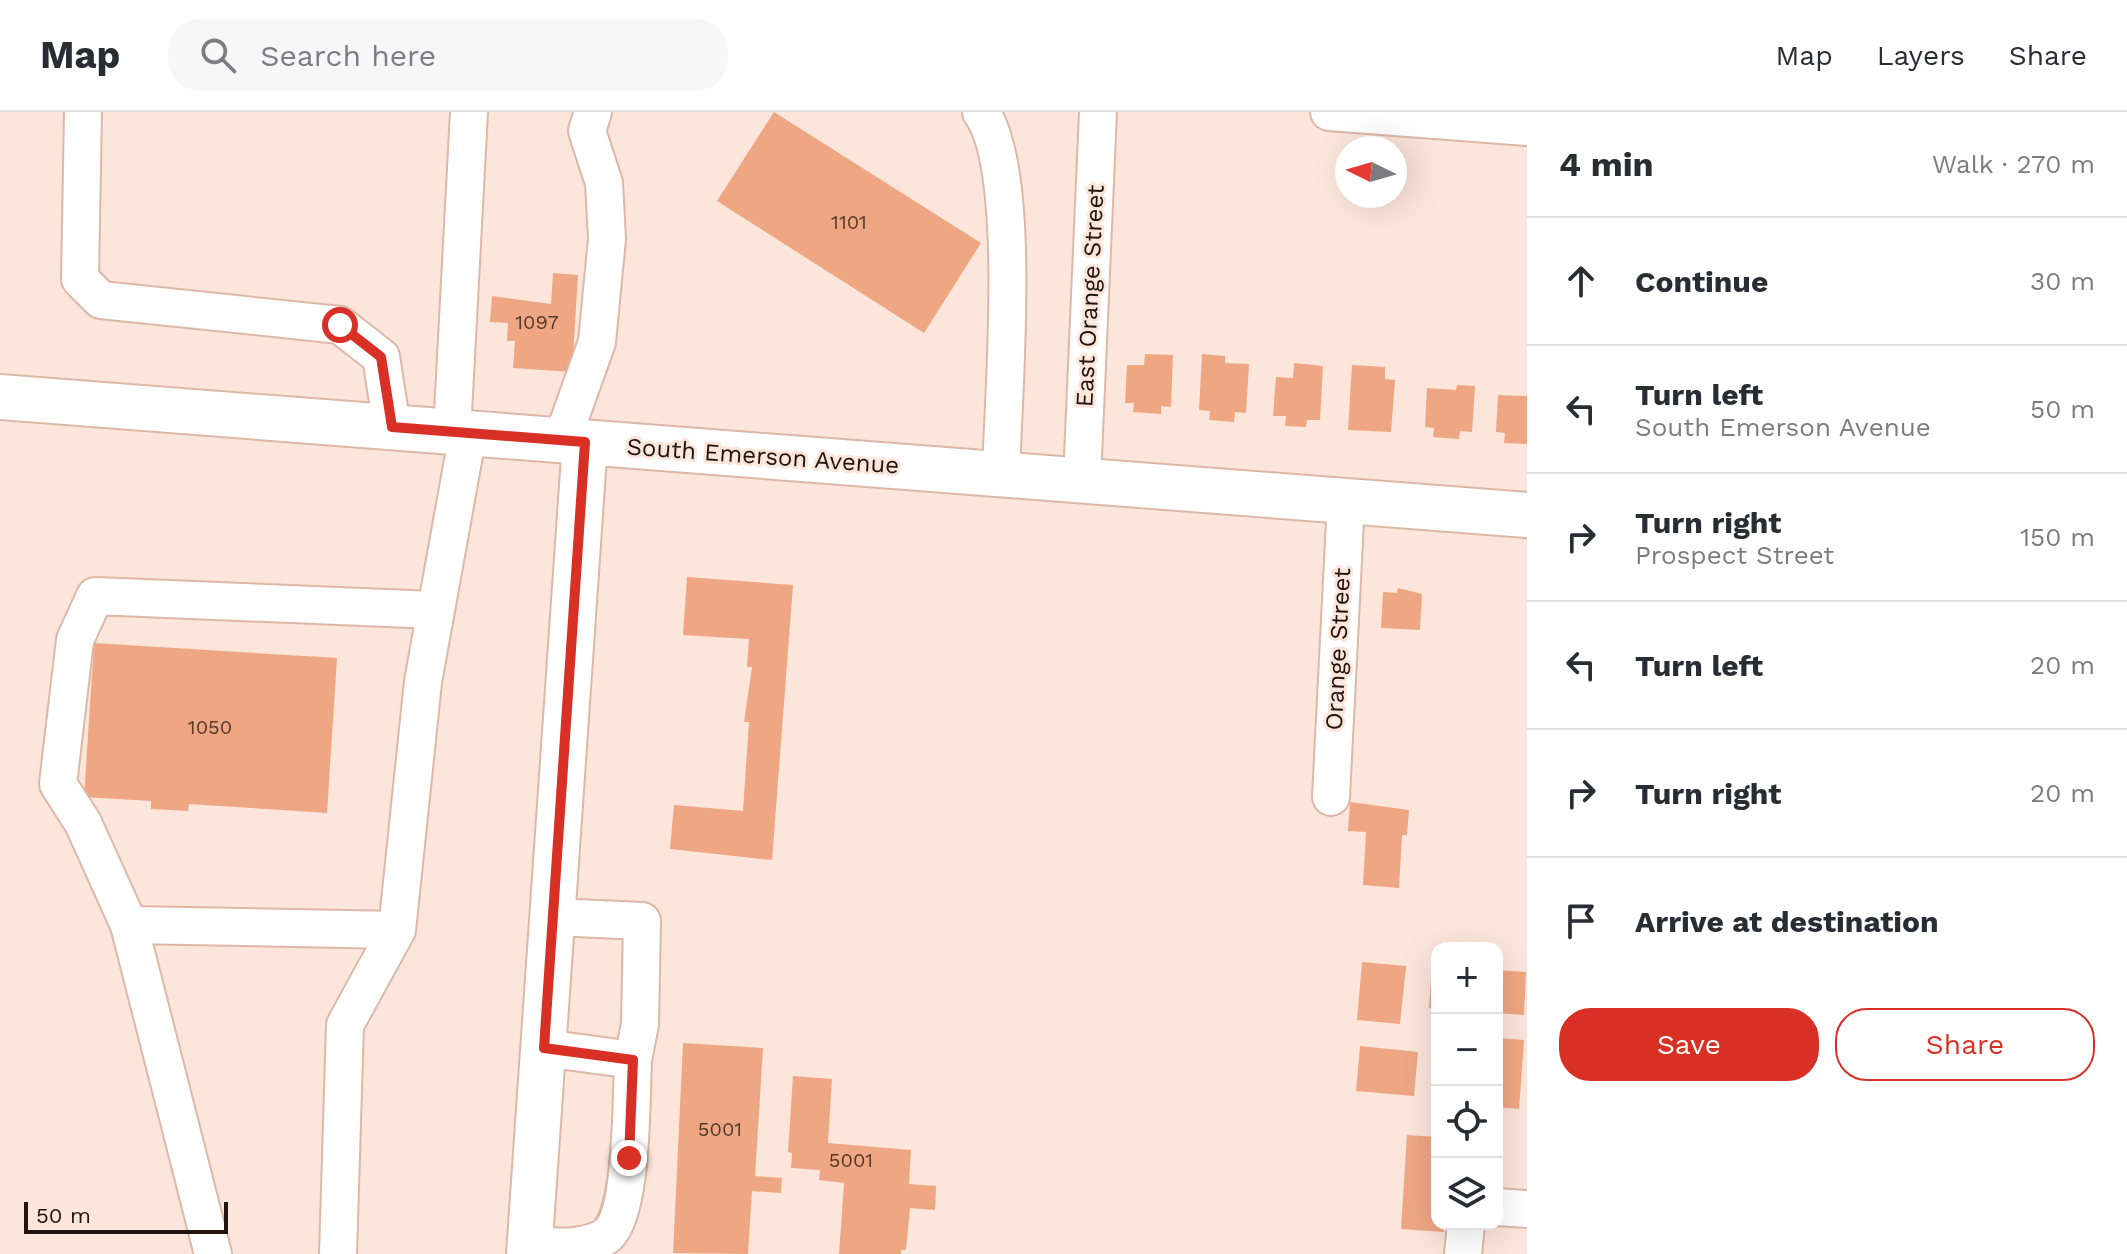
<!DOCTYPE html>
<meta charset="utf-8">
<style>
:root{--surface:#fff;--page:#f7f7f7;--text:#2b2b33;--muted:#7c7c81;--line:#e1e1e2;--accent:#d93025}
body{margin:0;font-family:"Work Sans",sans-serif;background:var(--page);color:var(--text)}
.controls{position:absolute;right:24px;bottom:24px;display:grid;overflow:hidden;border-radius:16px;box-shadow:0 8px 32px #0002}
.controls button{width:72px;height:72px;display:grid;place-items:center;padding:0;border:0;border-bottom:2px solid var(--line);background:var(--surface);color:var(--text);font:40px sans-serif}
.compass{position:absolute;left:1335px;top:24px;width:72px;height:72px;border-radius:50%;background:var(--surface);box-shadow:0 8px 32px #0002;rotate:275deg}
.scale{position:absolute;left:24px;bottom:20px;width:204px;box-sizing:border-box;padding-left:8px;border:4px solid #21140e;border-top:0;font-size:22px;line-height:28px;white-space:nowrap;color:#21140e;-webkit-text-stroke:6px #fce5da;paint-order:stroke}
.stop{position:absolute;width:24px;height:24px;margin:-18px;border:6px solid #d93025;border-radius:50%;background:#fff}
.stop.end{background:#d93025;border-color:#fff;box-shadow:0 2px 8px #0008}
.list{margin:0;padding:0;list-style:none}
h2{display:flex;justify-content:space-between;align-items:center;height:104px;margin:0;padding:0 32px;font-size:34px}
h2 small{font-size:26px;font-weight:400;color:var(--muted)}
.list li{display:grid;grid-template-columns:52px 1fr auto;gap:24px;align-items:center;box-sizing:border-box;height:128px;padding:0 32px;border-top:2px solid var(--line)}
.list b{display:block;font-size:30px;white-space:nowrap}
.list p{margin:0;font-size:26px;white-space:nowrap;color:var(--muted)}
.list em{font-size:26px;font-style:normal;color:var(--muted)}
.actions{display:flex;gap:16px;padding:24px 32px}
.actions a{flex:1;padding:18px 0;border:2px solid var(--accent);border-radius:32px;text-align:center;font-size:28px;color:var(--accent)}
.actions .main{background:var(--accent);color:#fff}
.icon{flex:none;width:44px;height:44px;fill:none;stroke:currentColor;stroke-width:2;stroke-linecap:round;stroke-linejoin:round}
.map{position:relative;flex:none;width:1527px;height:1142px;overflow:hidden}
header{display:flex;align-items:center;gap:48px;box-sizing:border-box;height:112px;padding:0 40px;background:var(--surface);border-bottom:2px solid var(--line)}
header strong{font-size:38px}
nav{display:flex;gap:44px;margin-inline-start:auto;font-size:28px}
.search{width:560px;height:72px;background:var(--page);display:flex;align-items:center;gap:20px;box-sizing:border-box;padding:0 28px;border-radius:32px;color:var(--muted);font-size:30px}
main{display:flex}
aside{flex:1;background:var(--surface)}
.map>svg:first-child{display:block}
.building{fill:#efa783}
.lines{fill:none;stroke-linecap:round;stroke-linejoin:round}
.minor-casing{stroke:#ddb8a7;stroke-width:40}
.major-casing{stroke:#ddb8a7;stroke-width:48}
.minor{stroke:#fff;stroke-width:36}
.major{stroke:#fff;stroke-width:44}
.route{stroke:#d93025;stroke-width:10}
.labels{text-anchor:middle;stroke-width:6;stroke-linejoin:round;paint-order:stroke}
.number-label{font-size:20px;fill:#54392b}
.street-label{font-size:24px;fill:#21140e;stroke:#fce5da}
</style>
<header>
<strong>Map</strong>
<div class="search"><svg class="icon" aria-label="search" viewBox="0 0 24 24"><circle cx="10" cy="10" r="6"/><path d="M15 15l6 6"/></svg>Search here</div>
<nav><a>Map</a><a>Layers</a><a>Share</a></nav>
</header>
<main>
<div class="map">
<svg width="1527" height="1142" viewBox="0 0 1527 1142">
<rect width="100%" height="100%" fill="#fce5da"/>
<!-- building -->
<path class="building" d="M 774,0 L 981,131 L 924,221 L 717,89 Z
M 553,161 L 578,163 L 572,260 L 513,256 L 515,229 L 507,229 L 508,211 L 490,210 L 492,184 L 551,192 Z
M 1145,242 L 1173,243 L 1171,295 L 1161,294 L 1161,302 L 1133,300 L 1134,291 L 1125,291 L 1127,253 L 1144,253 Z
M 1202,242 L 1225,244 L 1225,251 L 1249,252 L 1246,301 L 1235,300 L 1234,310 L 1209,308 L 1210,299 L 1199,298 Z
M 1294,251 L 1323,254 L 1320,308 L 1307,308 L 1306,315 L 1285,314 L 1286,304 L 1273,304 L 1276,265 L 1293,266 Z
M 1352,253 L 1385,255 L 1385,267 L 1395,268 L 1391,320 L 1348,318 Z
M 1457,273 L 1475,274 L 1472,320 L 1460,319 L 1459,327 L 1433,325 L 1434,316 L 1425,315 L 1427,276 L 1456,278 Z
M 1498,283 L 1527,284 L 1527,332 L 1504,331 L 1505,321 L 1496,320 Z
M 687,465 L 793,473 L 772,748 L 670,737 L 674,693 L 743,699 L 749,610 L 744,610 L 752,555 L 747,555 L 749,527 L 683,523 Z
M 1398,476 L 1422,482 L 1420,518 L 1381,516 L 1383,480 L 1397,481 Z
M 94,531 L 337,546 L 327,701 L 189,692 L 188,699 L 151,697 L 151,689 L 84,685 Z
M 1350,690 L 1409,698 L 1407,723 L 1402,723 L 1399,776 L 1363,773 L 1366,720 L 1348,719 Z
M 1362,850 L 1406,854 L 1400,912 L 1357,908 Z
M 1432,853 L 1437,854 L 1437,897 L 1429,896 Z
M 1497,858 L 1526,860 L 1524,903 L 1497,901 Z
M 1497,926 L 1524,928 L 1519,997 L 1497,995 Z
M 683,931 L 763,936 L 755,1064 L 782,1066 L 781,1081 L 752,1079 L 748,1142 L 673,1141 Z
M 1360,934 L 1418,940 L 1414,984 L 1356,979 Z
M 793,964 L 832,967 L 828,1031 L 911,1038 L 909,1072 L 936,1074 L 935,1098 L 910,1096 L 906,1138 L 901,1138 L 901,1142 L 839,1142 L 844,1071 L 819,1068 L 820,1058 L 791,1056 L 792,1041 L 788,1040 Z
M 1407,1023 L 1437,1025 L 1437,1112 L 1444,1112 L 1444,1120 L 1401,1117 Z"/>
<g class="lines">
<!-- minor casing -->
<g class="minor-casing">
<path id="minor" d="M 83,0 L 80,167 L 101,188 L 340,213 L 381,245 L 392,315
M 981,0 C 1023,59 1003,283 1001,362
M 1329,0 L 1527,15
M 452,320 L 469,0
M 562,328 L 597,230 L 607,127 L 604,71 L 587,19 L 593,0
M 1082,368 L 1098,0
M 1331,685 L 1346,389
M 554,805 L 642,809 L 640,912 L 633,948
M 129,813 L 83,711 L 58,672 L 75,528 L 95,484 L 435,498
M 1497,1095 L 1527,1097
M 530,1133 C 554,1134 580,1138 603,1126 C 634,1110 631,983 633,948 L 544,936
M 213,1142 L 129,813 L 397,818
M 338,1142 L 345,913 L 397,818 L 423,570 L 468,321
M 1463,1142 L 1466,1112"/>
</g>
<!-- major casing -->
<g class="major-casing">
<path id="major" d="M 0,285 L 1527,403
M 529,1142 L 585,330"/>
</g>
<!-- minor -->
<use href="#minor" class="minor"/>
<!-- major -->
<use href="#major" class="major"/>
</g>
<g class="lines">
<!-- route -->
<path class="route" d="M 340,213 L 381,245 L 392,315 L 585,330 L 544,936 L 633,948 L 629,1046"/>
</g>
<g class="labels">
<!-- number labels -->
<g class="number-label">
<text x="849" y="117">1101</text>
<text x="537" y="217">1097</text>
<text x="210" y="622">1050</text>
<text x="720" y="1024">5001</text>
<text x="851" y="1055">5001</text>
</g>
<!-- street labels -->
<g class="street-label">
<text transform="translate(1090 184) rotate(-87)" y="8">East Orange Street</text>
<text transform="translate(763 344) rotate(4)" y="8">South Emerson Avenue</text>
<text transform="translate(1338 537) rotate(-87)" y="8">Orange Street</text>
</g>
</g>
</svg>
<div class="controls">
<button>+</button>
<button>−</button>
<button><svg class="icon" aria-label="locate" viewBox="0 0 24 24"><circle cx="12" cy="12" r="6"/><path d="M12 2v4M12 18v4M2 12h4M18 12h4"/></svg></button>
<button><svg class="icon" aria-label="layers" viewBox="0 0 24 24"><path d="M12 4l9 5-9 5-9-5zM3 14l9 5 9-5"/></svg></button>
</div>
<svg class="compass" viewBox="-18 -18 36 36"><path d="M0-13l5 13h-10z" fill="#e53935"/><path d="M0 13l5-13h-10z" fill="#7c7c81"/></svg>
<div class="scale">50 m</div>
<div class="stop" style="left:340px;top:213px"></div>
<div class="stop end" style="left:629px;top:1046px"></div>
</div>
<aside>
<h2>4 min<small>Walk · 270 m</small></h2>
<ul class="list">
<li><svg class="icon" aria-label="ahead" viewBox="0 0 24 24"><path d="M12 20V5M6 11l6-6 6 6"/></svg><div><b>Continue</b></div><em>30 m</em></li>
<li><svg class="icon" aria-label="left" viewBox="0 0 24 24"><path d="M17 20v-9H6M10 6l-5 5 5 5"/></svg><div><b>Turn left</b><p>South Emerson Avenue</p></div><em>50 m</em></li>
<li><svg class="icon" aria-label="right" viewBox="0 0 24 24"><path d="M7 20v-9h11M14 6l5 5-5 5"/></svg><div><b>Turn right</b><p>Prospect Street</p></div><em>150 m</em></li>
<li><svg class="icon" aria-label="left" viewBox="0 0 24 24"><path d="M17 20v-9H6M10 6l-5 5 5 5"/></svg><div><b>Turn left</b></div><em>20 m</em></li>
<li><svg class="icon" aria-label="right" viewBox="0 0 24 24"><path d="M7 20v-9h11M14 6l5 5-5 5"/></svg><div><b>Turn right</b></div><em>20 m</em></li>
<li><svg class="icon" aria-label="arrive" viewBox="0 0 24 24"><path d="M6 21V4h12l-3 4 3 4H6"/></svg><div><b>Arrive at destination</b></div></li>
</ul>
<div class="actions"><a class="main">Save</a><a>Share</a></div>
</aside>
</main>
